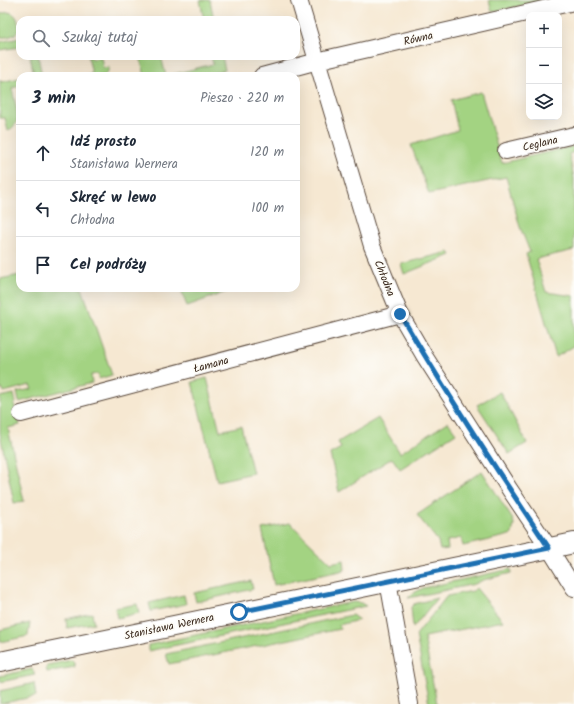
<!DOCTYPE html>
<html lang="pl">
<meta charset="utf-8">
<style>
:root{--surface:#fff;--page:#f6f6f7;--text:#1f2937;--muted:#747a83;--line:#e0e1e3}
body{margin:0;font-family:Kalam,sans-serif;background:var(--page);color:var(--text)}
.controls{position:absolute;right:12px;top:12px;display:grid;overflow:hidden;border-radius:8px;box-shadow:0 4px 16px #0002}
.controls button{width:36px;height:36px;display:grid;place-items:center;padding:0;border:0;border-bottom:1px solid var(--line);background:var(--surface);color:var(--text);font:20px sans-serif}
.stop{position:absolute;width:12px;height:12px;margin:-9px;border:3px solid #1f6fb2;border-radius:50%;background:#fff}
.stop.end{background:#1f6fb2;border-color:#fff;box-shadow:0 1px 4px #0008}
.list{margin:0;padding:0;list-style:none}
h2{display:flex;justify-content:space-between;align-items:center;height:52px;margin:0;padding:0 16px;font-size:17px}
h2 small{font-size:13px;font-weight:400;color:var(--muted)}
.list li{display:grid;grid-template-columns:26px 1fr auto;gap:12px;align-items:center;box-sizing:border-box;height:56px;padding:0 16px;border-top:1px solid var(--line)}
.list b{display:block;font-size:15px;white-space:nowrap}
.list p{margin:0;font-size:13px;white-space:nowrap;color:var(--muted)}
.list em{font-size:13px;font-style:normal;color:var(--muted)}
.icon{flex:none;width:22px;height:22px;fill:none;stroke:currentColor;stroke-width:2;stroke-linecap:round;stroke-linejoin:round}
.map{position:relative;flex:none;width:574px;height:704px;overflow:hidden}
.search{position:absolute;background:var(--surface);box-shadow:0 4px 16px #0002;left:16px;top:16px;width:284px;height:44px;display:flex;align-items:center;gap:10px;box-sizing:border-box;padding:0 14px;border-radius:12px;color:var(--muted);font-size:15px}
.panel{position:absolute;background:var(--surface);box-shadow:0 4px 16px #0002;left:16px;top:72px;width:284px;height:220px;border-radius:12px}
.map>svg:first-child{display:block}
.green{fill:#a3d382;stroke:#6f7e50}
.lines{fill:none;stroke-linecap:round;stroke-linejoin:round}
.minor-casing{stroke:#574639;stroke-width:18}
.tertiary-casing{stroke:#574639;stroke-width:22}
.minor{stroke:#fff;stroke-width:16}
.tertiary{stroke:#fff;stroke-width:20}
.route{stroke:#1f6fb2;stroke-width:5}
.labels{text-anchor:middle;stroke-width:3.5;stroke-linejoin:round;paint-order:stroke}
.street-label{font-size:11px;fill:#3b2a1e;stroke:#fdfcf7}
</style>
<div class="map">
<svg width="574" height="704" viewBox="0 0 574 704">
<rect width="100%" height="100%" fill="#fdfcf7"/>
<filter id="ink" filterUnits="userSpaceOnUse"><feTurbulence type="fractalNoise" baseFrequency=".025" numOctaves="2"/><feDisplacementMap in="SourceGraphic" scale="8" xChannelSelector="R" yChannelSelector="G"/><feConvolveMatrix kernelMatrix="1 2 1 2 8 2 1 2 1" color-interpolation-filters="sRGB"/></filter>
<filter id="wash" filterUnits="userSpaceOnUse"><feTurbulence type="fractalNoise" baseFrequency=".012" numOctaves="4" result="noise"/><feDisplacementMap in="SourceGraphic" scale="16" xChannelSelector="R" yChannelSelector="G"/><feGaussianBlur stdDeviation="0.9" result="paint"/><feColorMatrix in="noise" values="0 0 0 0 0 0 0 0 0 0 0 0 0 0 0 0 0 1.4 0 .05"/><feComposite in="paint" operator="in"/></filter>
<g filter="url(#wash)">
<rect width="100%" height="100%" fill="#f6e8d2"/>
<!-- green -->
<path class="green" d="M 200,0 L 210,0 L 214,20 L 204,20 Z
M 489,0 L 546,0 L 492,12 Z
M 8,12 C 18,14 18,21 19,30 C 15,36 7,38 0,37 L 0,14 Z
M 20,38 L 20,47 L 0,50 L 0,42 Z
M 30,56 L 38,56 L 42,76 L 29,76 L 34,75 Z
M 88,56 L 91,56 L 92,59 L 101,57 L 103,68 L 109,67 L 108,71 L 104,76 L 84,76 L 92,74 Z
M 140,56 L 161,56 L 166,76 L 213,64 L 211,56 L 222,56 L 225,70 L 200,76 L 145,76 Z
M 20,78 L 20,86 L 12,88 C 13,95 19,115 17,121 C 16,125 11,129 8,131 L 5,118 L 0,118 L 0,79 L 1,82 Z
M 481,92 L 502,163 L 574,146 L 574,152 L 569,154 L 574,178 L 574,250 L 536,259 L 546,292 L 574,296 L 574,346 L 556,357 L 526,254 L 530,252 L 520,227 L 506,177 L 429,194 L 411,145 L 458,130 L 451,100 Z
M 449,252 L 451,255 L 404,274 L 401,264 Z
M 20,275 L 20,288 L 82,288 L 112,375 L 99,379 L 98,374 L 91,375 L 92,383 L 19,402 L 17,392 L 32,389 L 30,385 L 4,392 L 3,389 L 0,389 L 0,279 Z
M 180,288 L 237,288 L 187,306 Z
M 207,378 L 220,431 L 241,426 L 253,473 L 217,481 L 192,382 Z
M 500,392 L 527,443 L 509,454 L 477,405 Z
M 14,394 L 16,403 L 14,404 L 20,425 L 8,428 L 24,501 L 14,503 L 0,434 L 0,397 Z
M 378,418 L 400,453 L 448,422 L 456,433 L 400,469 L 392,458 L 339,492 L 330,454 L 341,448 L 338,442 Z
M 482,471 L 513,520 L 514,524 L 512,534 L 506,536 L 463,546 L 461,538 L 447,541 L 448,549 L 440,550 L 438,541 L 417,515 Z
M 290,523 L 331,563 L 344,560 L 345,570 L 274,585 L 262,529 Z
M 511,569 L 511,573 L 483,580 L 475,584 L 408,598 L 412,594 L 423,588 Z
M 251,581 L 253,589 L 196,602 L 194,593 Z
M 476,588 L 503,621 L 424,637 L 437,704 L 429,704 L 416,635 L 447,596 L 473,591 Z
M 184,595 L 186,604 L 151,611 L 149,603 Z
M 437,598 L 413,628 L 411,607 L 414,604 Z
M 353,602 L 361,603 L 366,606 L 148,651 L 148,645 Z
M 137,604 L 139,613 L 117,618 L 115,608 Z
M 92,613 L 94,623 L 67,628 L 66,619 Z
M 352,615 L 359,620 L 339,625 L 340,629 L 169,664 L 166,654 Z
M 30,623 L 28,636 L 0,642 L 0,630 Z
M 72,660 L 74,663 L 75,667 L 47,672 L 46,668 L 48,665 Z
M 32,669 L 34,672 L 35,675 L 0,682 L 0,676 Z
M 34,683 L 36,696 L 0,704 L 0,691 Z"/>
</g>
<g filter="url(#ink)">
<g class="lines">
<!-- minor casing -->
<g class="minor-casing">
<path id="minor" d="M 299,0 L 372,246 L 400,314 L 425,357 L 466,421 L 510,490 L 549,548 L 574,588
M 262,76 L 329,58 L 574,2
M 506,151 L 574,135
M 21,414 L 400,314
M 388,581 L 410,704"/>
</g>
<!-- tertiary casing -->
<g class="tertiary-casing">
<path id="tertiary" d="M 0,662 L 574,543"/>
</g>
<!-- minor -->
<use href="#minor" class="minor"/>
<!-- tertiary -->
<use href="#tertiary" class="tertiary"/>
</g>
</g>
<g class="lines" filter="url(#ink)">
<!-- route -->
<path class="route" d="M 239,612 L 549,548 C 497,471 447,394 400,314"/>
</g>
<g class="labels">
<!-- street labels -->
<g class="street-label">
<text transform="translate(418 38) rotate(-13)" y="4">Równa</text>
<text transform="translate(540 143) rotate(-13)" y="4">Ceglana</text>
<text transform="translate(385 278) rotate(68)" y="4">Chłodna</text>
<text transform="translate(211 364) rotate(-15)" y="4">Łamana</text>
<text transform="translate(169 626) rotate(-12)" y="4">Stanisława Wernera</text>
</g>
</g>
</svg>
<div class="controls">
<button>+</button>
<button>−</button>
<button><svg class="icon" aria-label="layers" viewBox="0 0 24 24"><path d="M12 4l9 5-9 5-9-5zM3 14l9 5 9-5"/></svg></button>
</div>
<div class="stop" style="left:239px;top:612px"></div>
<div class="stop end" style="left:400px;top:314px"></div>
<div class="search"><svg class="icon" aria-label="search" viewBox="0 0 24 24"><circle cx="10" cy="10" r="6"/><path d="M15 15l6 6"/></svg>Szukaj tutaj</div>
<section class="panel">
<h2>3 min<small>Pieszo · 220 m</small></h2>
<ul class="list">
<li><svg class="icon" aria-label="ahead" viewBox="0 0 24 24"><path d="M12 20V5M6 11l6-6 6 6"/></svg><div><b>Idź prosto</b><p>Stanisława Wernera</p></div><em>120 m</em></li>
<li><svg class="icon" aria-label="left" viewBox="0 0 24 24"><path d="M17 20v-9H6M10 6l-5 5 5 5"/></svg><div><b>Skręć w lewo</b><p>Chłodna</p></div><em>100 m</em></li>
<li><svg class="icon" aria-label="arrive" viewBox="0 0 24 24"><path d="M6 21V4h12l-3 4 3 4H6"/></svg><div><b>Cel podróży</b></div></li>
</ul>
</section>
</div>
